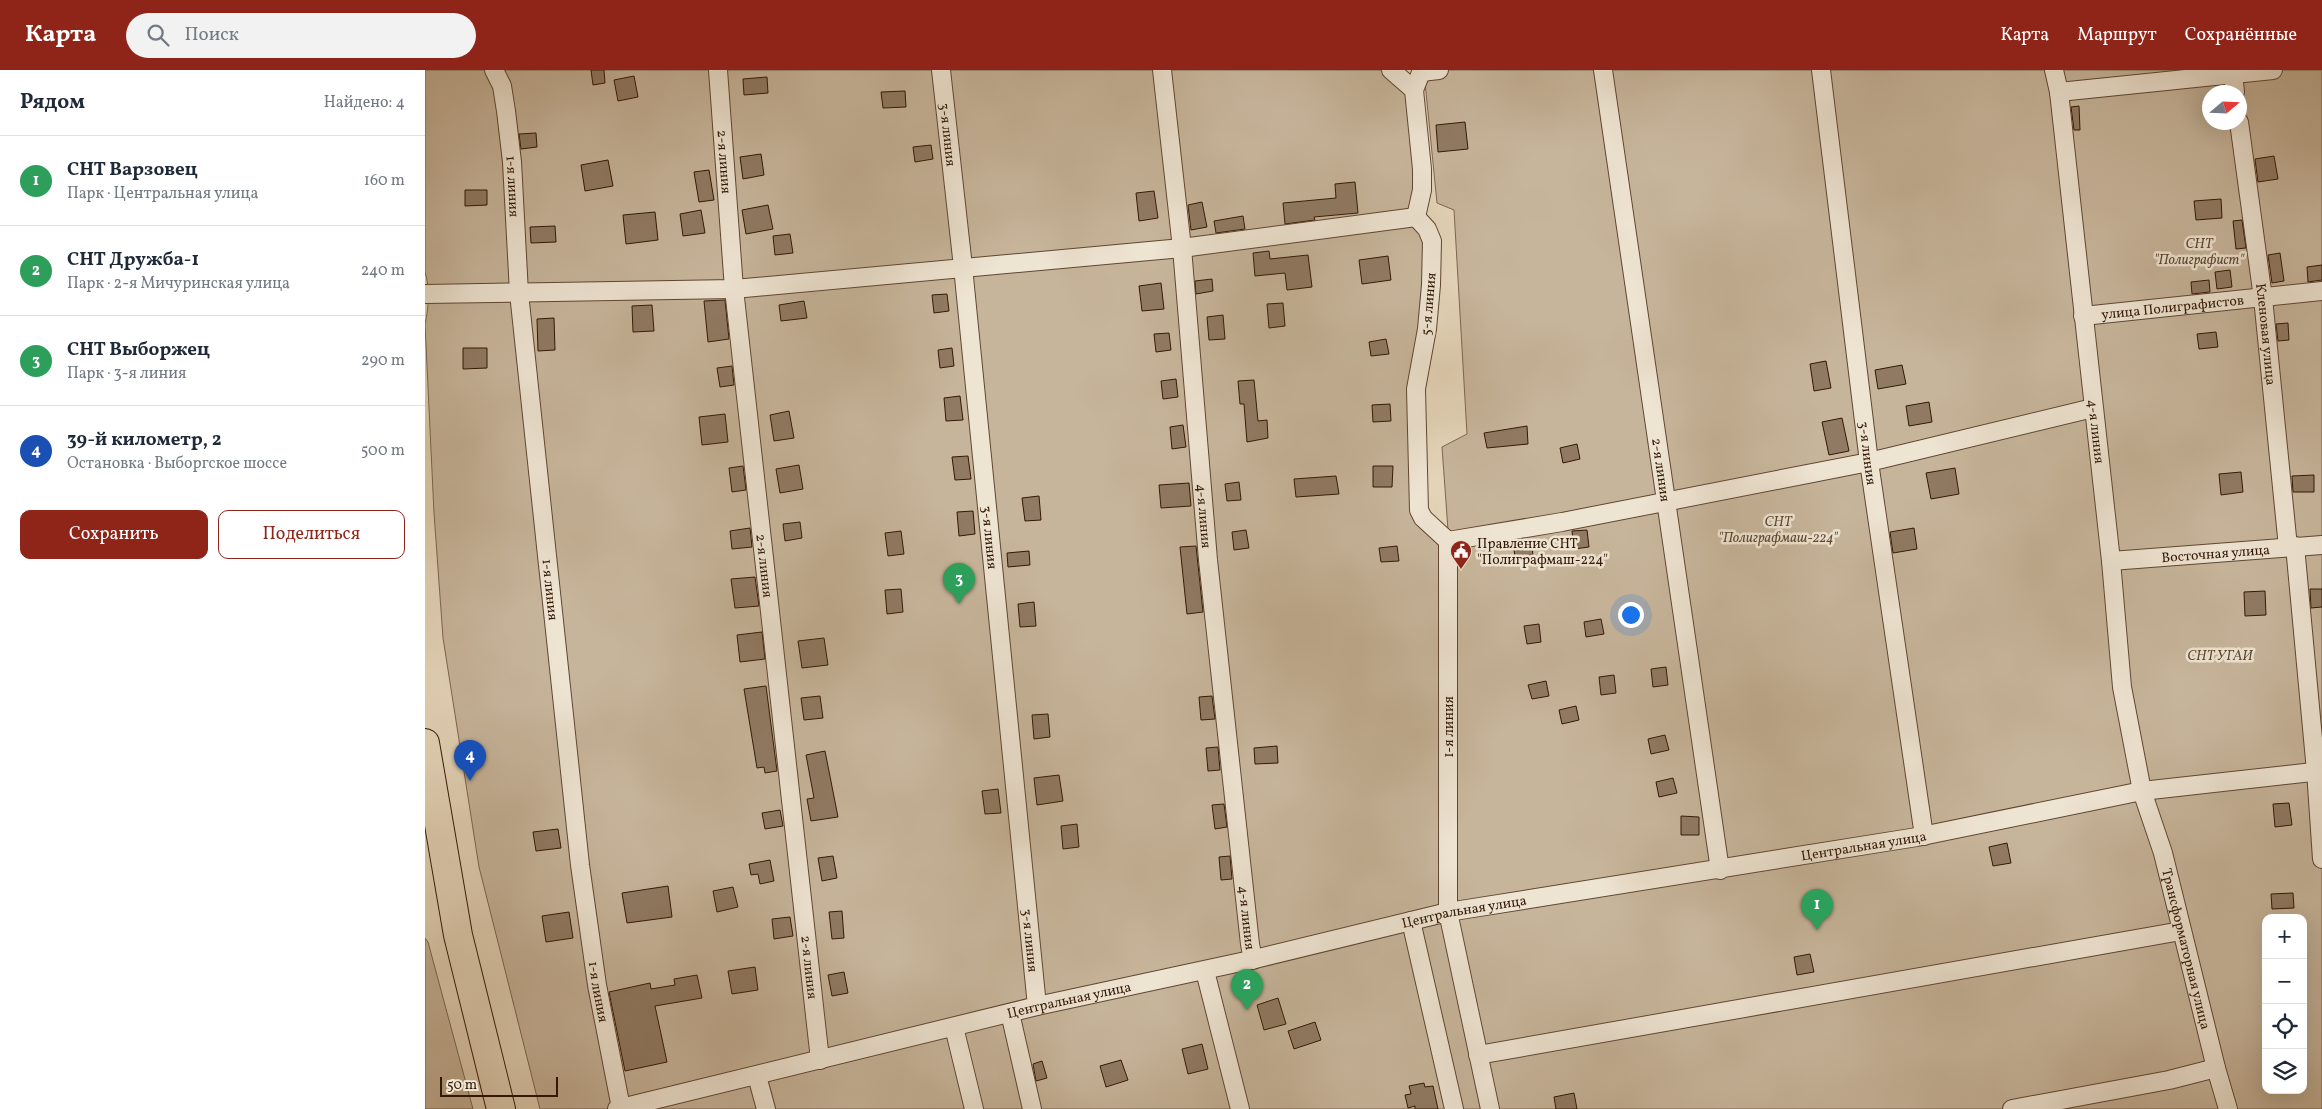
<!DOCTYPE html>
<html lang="ru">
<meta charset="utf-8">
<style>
:root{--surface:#fff;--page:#f2f2f3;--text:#1f2937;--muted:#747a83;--line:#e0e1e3;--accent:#8f2418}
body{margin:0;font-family:Vollkorn,serif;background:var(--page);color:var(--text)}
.controls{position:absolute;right:15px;bottom:15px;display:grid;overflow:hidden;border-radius:10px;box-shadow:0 5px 20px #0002}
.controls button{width:45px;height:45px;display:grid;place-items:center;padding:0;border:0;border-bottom:1px solid var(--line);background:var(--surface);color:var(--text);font:25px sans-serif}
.compass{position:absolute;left:1777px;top:15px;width:45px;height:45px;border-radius:50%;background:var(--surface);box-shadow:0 5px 20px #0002;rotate:71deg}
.scale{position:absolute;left:15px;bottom:12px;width:118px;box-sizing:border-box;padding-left:5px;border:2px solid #331805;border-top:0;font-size:14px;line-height:18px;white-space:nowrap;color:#331805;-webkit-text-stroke:4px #eee4d2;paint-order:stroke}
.you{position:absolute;left:1205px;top:544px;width:18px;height:18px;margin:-12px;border:4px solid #fff;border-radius:50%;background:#1a73e8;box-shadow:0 0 0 8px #1a73e833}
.badge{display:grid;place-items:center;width:32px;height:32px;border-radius:50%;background:var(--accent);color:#fff;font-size:16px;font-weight:700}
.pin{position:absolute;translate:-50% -41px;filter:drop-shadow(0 1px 2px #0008)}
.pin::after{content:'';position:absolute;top:26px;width:18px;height:15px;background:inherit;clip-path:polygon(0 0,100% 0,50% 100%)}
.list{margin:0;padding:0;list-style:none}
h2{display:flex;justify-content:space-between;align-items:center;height:65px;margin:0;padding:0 20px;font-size:21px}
h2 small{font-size:16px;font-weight:400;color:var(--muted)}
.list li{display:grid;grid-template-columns:32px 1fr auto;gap:15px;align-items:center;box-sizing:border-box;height:90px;padding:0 20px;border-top:1px solid var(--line)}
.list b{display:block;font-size:19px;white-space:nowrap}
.list p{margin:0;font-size:16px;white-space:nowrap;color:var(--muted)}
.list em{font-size:16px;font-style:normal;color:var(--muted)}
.actions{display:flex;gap:10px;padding:15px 20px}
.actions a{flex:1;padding:11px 0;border:1px solid var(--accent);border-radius:10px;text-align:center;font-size:18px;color:var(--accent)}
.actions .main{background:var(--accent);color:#fff}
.icon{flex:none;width:28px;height:28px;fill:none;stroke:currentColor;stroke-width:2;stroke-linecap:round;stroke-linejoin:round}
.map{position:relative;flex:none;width:1897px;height:1039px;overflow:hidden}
header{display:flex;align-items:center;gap:30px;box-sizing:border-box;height:70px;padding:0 25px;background:var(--accent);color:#fff}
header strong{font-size:24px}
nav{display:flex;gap:28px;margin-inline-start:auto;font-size:18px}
.search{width:350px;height:45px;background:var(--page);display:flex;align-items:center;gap:12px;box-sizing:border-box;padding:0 18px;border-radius:28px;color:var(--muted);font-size:19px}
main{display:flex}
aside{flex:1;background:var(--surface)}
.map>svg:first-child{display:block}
.green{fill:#c7b59b;stroke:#7d6650;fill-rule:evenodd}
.building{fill:#907a63;stroke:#331805}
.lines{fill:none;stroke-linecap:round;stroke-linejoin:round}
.minor-casing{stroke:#604732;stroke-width:20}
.primary-casing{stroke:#331805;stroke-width:30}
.minor{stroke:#eee4d2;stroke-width:18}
.primary{stroke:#e5d5ba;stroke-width:28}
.labels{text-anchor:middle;stroke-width:5;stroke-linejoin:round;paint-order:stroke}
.street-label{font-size:14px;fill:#331805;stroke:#eee4d2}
.park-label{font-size:14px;font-style:italic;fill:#5f4732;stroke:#eee4d2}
.poi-label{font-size:14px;fill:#331805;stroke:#eee4d2;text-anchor:start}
</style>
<header>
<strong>Карта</strong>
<div class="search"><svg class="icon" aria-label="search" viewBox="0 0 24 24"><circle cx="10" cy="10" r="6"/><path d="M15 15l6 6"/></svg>Поиск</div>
<nav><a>Карта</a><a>Маршрут</a><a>Сохранённые</a></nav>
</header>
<main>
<aside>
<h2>Рядом<small>Найдено: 4</small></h2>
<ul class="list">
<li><span class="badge" style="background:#2e9e5b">1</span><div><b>СНТ Варзовец</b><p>Парк · Центральная улица</p></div><em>160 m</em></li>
<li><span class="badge" style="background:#2e9e5b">2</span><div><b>СНТ Дружба-1</b><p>Парк · 2-я Мичуринская улица</p></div><em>240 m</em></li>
<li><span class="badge" style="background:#2e9e5b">3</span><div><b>СНТ Выборжец</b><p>Парк · 3-я линия</p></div><em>290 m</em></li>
<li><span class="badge" style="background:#1a4fb4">4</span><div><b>39-й километр, 2</b><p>Остановка · Выборгское шоссе</p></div><em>500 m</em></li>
</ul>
<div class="actions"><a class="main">Сохранить</a><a>Поделиться</a></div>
</aside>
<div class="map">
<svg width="1897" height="1039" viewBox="0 0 1897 1039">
<rect width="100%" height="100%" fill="#e5d5ba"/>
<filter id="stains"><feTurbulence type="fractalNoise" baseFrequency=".004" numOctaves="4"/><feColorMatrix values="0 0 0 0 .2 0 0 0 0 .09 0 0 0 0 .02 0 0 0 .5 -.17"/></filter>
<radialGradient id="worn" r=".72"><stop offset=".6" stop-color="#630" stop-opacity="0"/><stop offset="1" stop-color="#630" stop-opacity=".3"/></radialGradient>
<!-- green -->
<path class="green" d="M 0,0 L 966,0 L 984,16 L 992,136 L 1004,165 L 995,316 L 994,440 L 1023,460 L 1017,377 L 1042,364 L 1029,140 L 1012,133 L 999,2 L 1014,0 L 1897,0 L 1897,1039 L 115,1039 L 54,797 L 18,568 L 9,443 L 0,254 C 4,237 5,218 0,202 ZM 1784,22 L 1814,22 L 1814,52 L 1784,52 ZM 1841,848 L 1878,848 L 1878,1020 L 1841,1020 Z
M 0,868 L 3,872 L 48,1039 L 0,1039 Z"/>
<!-- building -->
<path class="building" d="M 166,0 L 179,0 L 180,13 L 168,15 Z
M 209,6 L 213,27 L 193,31 L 189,10 Z
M 342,7 L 343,23 L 319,25 L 318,9 Z
M 480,21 L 481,37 L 458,38 L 456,22 Z
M 1654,36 L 1655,60 L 1649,60 L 1646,37 Z
M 1040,52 L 1043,79 L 1013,82 L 1011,55 Z
M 111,63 L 112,77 L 96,79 L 94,64 Z
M 506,75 L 508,89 L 490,92 L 488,77 Z
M 336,84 L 339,105 L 318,109 L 315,87 Z
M 1849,86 L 1853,109 L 1833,112 L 1830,89 Z
M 183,90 L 188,116 L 160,121 L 156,95 Z
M 284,100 L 289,130 L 274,132 L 269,102 Z
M 930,112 L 933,143 L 889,147 L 890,150 L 860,154 L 858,133 L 911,128 L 910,114 Z
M 40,120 L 62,120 L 62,135 L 40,136 Z
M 729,121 L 733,148 L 714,151 L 711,123 Z
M 1796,129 L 1797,148 L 1771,150 L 1769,131 Z
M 777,132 L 782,157 L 766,160 L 763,135 Z
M 343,135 L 348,159 L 321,164 L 317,140 Z
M 276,140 L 280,163 L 258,166 L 255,144 Z
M 230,142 L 233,170 L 201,174 L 198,145 Z
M 818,146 L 820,159 L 791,163 L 789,151 Z
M 1817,150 L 1821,178 L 1811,179 L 1808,151 Z
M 130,156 L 131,172 L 106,173 L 105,157 Z
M 365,164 L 368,183 L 350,185 L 348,166 Z
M 844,181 L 845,189 L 883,185 L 887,217 L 862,220 L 860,203 L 830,206 L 828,183 Z
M 1855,183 L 1859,211 L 1847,213 L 1843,185 Z
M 963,186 L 966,210 L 937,214 L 934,190 Z
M 1897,195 L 1897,210 L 1883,212 L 1882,197 Z
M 1805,200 L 1807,217 L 1792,219 L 1790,202 Z
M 787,209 L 788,221 L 771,224 L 770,211 Z
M 1784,210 L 1785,222 L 1767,224 L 1766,212 Z
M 736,213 L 739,239 L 717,241 L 714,216 Z
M 522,224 L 524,241 L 509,243 L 507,225 Z
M 300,230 L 304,269 L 283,272 L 279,231 Z
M 379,231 L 382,248 L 356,251 L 354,235 Z
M 858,233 L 860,256 L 844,258 L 842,234 Z
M 227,235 L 229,261 L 208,262 L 207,236 Z
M 798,245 L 800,269 L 784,270 L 782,247 Z
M 129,248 L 130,280 L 113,281 L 112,249 Z
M 1863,253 L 1864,270 L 1853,271 L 1851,254 Z
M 1791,262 L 1793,277 L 1774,279 L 1772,264 Z
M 744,263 L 746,280 L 731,282 L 729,264 Z
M 961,269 L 964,284 L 946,286 L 944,272 Z
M 38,278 L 62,278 L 62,298 L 38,299 Z
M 527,278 L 529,296 L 515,298 L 513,280 Z
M 1401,291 L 1406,318 L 1389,321 L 1385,294 Z
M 1477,295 L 1481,314 L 1453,319 L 1450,300 Z
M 307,296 L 309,315 L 295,317 L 292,298 Z
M 751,309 L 753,327 L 738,329 L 736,311 Z
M 829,310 L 833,351 L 842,350 L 843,368 L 822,372 L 819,334 L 815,334 L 813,311 Z
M 535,326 L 538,350 L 521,351 L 519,328 Z
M 1504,332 L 1507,352 L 1484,356 L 1481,336 Z
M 965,334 L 966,351 L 948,352 L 947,335 Z
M 364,341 L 369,368 L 349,371 L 345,345 Z
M 300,344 L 303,372 L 277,375 L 274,347 Z
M 1417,348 L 1424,381 L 1404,385 L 1397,352 Z
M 758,355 L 761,377 L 747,379 L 745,357 Z
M 1102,356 L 1103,374 L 1062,378 L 1059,363 Z
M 1152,374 L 1155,389 L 1138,393 L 1135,378 Z
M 543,386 L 546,409 L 530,410 L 527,387 Z
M 374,395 L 378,419 L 355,423 L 351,399 Z
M 318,396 L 321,420 L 307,422 L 304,398 Z
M 948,396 L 968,396 L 967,417 L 948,417 Z
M 1530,398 L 1534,424 L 1506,429 L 1501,403 Z
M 1816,402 L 1818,422 L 1796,425 L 1794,404 Z
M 1889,405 L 1889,422 L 1868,422 L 1867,406 Z
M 911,406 L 914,424 L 871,427 L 869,409 Z
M 814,412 L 816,430 L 802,431 L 800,414 Z
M 764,413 L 766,436 L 736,438 L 734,415 Z
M 614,426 L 616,450 L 600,451 L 597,428 Z
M 548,441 L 550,464 L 534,466 L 532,442 Z
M 375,452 L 377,468 L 360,471 L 358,454 Z
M 325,458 L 327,477 L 307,479 L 305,461 Z
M 1489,458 L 1492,479 L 1468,483 L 1465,462 Z
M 821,460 L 824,478 L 809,480 L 807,462 Z
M 1162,460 L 1164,477 L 1149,479 L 1147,461 Z
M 476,461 L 479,484 L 463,486 L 460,463 Z
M 1106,470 L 1108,485 L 1090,487 L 1088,472 Z
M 771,476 L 778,542 L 762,544 L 755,477 Z
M 972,476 L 974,491 L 956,492 L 954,478 Z
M 604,481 L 605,495 L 583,497 L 582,483 Z
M 330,507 L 334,536 L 310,538 L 306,509 Z
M 476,519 L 478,542 L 462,544 L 460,520 Z
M 1885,519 L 1897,519 L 1897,537 L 1886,538 Z
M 1840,521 L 1841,545 L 1820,546 L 1819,522 Z
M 609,532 L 611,556 L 595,557 L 593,534 Z
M 1176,549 L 1179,564 L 1161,567 L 1159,552 Z
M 1114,554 L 1116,572 L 1102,574 L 1099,556 Z
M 337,562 L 340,589 L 315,592 L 312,565 Z
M 399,568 L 403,595 L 377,598 L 373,571 Z
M 1241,597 L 1243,615 L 1228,617 L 1226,599 Z
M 1189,605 L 1191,623 L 1176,625 L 1174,607 Z
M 1121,611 L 1124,626 L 1107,629 L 1103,615 Z
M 341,616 L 352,701 L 340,703 L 339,697 L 332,698 L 319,619 Z
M 395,626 L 398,648 L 379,650 L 376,628 Z
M 787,626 L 790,649 L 776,650 L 774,627 Z
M 1151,636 L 1154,650 L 1137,654 L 1134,640 Z
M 623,644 L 625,667 L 609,669 L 607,645 Z
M 1240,665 L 1244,680 L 1226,684 L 1223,669 Z
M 852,676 L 853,693 L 830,694 L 829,678 Z
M 793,677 L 795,700 L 783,701 L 781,678 Z
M 400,681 L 413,747 L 386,751 L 382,729 L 389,728 L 381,685 Z
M 634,705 L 638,731 L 612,735 L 609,708 Z
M 1248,708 L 1252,723 L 1234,727 L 1231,712 Z
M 573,719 L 576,743 L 560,744 L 557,721 Z
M 1864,733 L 1867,755 L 1850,757 L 1848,734 Z
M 799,734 L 802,757 L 790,759 L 787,735 Z
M 355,740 L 358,756 L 340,759 L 337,743 Z
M 1256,746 L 1274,747 L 1274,765 L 1256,765 Z
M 652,754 L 654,777 L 638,779 L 636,756 Z
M 133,759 L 136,778 L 111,781 L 108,762 Z
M 1582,773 L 1586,793 L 1568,796 L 1564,777 Z
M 408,786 L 412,808 L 397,811 L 393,788 Z
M 805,786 L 807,809 L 796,810 L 794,787 Z
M 345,790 L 349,811 L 335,814 L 333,804 L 326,805 L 324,794 Z
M 243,816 L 247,847 L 202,853 L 197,823 Z
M 308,817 L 313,837 L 292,842 L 288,821 Z
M 1868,823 L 1869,838 L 1847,839 L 1846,824 Z
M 417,841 L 419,868 L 407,869 L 404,842 Z
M 144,842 L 148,868 L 121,872 L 117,846 Z
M 365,847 L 368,866 L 349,869 L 347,849 Z
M 1385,884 L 1389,902 L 1372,905 L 1369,887 Z
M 330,897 L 333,920 L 307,924 L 303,901 Z
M 419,902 L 423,923 L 407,926 L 403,905 Z
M 272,905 L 277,928 L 230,936 L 242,992 L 200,1001 L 184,922 L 225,913 L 226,919 L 250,915 L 249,909 Z
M 853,928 L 861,954 L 839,960 L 832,935 Z
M 890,952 L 896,970 L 869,979 L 863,961 Z
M 777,974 L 783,999 L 763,1004 L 757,979 Z
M 696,990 L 703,1010 L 681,1017 L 675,996 Z
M 617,991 L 622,1008 L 611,1011 L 608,994 Z
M 999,1013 L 1000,1017 L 1008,1016 L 1013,1039 L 990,1039 L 990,1036 L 983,1038 L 980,1025 L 986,1024 L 984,1016 Z
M 1149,1023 L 1152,1039 L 1131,1039 L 1129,1027 Z"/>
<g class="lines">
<!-- minor casing -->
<g class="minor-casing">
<g id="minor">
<path id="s1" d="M 69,0 L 77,16 L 81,41 L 87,92 L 94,223 L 155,795 L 172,915 L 196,1038"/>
<path id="s2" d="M 293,0 L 309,219 L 395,990"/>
<path id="s3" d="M 516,0 L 538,197 L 612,936"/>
<path id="s4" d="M 737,0 L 757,178 L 783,490 L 825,874 L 828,890"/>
<path d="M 966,0 L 989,20 L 997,99 L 997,120 L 991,147 L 1002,159 L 1007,171 L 1006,215 L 1002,259 L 991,319 L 994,440 L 998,448 L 1023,471"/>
<path id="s5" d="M 1178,0 L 1295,800"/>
<path id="s6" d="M 1396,0 L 1444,392 L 1499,766"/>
<path id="s7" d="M 1629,0 L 1634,22 L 1686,491 L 1697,617 L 1717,721 L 1738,783 L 1791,998 L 1803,1039"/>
<path d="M 996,2 L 1014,0"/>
<path d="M 1808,4 L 1810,22"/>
<path d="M 989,20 L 997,0"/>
<path d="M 1634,22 L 1848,0"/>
<path id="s8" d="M 1814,52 L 1838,228 L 1863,477"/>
<path d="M 0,224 L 309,219 L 757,178 L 991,147"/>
<path id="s9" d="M 1658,246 L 1897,221"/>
<path d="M 1023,471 L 1137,452 L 1444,392 L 1668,338"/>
<path d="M 1023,471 L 1023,842 L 1065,1039"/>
<path d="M 1870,476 L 1891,701 L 1897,789"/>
<path id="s10" d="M 1686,491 L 1897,475"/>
<path d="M 986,851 L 1029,1039"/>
<path d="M 780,901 L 815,1039"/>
<path d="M 585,943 L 607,1039"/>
<path d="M 529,957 L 549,1039"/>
<path d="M 1053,985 L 1756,861"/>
<path d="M 332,1006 L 341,1039"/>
<path id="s11" d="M 192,1039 L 612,936 L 830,889 L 1023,842 L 1492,767 L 1717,721 L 1897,701"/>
<path d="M 1587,1039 L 1744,1010 L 1791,998"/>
</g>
</g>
<!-- primary casing -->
<g class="primary-casing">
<path id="primary" d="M 0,673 L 33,865 L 76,1039"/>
</g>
<!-- minor -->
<use href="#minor" class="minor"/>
<!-- primary -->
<use href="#primary" class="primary"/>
</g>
<!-- icons -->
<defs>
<g id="civic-pin" transform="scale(1.125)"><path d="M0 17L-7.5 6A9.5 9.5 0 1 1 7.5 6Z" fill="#8f2418" stroke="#eee4d2"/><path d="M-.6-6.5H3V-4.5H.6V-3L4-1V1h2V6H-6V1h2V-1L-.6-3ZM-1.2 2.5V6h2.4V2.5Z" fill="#fff"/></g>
</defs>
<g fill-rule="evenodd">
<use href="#civic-pin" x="1036" y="481"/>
</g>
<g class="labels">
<!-- street labels -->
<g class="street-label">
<text dy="5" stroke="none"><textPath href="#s3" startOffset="65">3-я линия</textPath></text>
<text dy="5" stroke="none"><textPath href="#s2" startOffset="92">2-я линия</textPath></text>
<text dy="5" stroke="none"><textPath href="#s1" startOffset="119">1-я линия</textPath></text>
<text transform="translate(1003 234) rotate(-85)" y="5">5-я линия</text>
<text dy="5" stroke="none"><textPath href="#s9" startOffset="90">улица Полиграфистов</textPath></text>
<text dy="5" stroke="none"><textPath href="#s8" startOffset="214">Кленовая улица</textPath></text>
<text dy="5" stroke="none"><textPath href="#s7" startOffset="364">4-я линия</textPath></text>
<text dy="5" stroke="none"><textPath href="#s6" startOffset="386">3-я линия</textPath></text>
<text dy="5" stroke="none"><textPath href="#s5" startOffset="404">2-я линия</textPath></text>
<text dy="5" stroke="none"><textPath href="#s4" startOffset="448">4-я линия</textPath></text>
<text dy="5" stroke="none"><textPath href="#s3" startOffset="470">3-я линия</textPath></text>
<text dy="5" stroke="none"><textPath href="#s10" startOffset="105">Восточная улица</textPath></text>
<text dy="5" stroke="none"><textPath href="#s2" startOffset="498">2-я линия</textPath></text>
<text dy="5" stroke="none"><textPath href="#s1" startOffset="524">1-я линия</textPath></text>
<text transform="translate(1023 657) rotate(-90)" y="5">1-я линия</text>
<text dy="5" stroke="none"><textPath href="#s11" startOffset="1275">Центральная улица</textPath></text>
<text dy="5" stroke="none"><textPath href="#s11" startOffset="870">Центральная улица</textPath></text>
<text dy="5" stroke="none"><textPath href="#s4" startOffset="852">4-я линия</textPath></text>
<text dy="5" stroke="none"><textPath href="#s3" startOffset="875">3-я линия</textPath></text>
<text dy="5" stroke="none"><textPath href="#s7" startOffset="891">Трансформаторная улица</textPath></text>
<text dy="5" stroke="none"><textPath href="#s2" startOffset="902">2-я линия</textPath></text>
<text dy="5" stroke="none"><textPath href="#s1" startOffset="929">1-я линия</textPath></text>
<text dy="5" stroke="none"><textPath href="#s11" startOffset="465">Центральная улица</textPath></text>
</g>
<!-- park labels -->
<g class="park-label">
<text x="1774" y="178">СНТ<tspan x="1774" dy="16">"Полиграфист"</tspan></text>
<text x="1353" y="456">СНТ<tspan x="1353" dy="16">"Полиграфмаш-224"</tspan></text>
<text x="1795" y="590">СНТ УГАИ</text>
</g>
<!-- poi labels -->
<g class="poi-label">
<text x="1052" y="478">Правление СНТ<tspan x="1052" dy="16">"Полиграфмаш-224"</tspan></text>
</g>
</g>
<rect width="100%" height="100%" filter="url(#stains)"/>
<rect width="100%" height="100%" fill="url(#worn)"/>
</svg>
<div class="controls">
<button>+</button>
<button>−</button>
<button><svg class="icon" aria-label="locate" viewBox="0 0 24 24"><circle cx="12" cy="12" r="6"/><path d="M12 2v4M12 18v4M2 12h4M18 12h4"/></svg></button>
<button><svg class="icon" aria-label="layers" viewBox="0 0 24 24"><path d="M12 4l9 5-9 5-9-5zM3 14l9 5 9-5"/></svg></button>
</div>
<svg class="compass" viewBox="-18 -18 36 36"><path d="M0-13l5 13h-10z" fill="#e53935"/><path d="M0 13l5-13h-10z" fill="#747a83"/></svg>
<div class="scale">50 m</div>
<div class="you"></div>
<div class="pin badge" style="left:1392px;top:860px;background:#2e9e5b">1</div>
<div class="pin badge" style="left:822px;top:940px;background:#2e9e5b">2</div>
<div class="pin badge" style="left:534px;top:534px;background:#2e9e5b">3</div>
<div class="pin badge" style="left:45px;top:711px;background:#1a4fb4">4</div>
</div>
</main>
